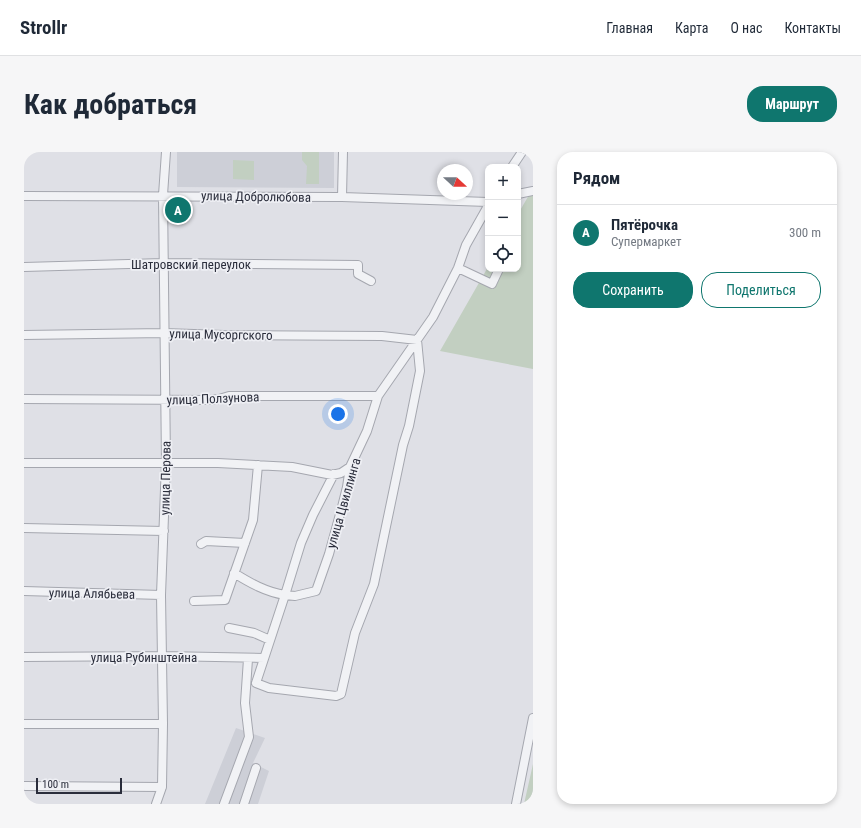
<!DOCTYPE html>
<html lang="ru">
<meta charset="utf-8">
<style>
:root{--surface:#fff;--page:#f6f6f7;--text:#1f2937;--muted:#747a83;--line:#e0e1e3;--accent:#0f766e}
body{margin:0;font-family:"Roboto Condensed",sans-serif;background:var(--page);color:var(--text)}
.controls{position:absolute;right:12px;top:12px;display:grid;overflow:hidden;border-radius:8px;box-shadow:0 2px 6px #0003}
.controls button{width:36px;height:36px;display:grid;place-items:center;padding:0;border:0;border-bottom:1px solid var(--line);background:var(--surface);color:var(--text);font:20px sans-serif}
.compass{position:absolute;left:413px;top:12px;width:36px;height:36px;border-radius:50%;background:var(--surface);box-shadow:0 2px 6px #0003;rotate:111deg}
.scale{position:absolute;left:12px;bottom:10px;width:86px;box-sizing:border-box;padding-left:4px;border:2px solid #2a2d3b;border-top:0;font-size:11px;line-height:14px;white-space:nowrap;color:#2a2d3b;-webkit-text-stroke:3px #eeeff4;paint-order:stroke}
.you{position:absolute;left:314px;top:262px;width:14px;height:14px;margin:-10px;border:3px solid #fff;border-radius:50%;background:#1a73e8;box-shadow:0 0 0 6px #1a73e833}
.badge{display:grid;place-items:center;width:26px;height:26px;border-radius:50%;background:var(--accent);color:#fff;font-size:13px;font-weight:700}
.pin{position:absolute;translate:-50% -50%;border:2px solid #fff;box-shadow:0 1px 4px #0006}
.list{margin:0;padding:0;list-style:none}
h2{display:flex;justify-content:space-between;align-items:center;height:52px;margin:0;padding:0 16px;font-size:17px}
h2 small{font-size:13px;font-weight:400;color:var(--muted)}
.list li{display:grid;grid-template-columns:26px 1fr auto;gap:12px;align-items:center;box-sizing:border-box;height:56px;padding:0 16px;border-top:1px solid var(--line)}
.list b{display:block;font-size:15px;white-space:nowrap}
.list p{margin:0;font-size:13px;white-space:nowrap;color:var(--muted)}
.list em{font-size:13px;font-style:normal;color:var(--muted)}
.actions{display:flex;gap:8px;padding:12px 16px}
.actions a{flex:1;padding:9px 0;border:1px solid var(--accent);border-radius:16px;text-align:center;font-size:14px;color:var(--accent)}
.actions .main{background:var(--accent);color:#fff}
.icon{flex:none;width:22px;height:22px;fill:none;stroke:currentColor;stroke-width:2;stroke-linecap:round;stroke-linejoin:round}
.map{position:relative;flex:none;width:509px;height:652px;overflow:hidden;border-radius:16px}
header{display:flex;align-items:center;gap:24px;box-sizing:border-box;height:56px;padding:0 20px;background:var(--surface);border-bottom:1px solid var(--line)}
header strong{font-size:19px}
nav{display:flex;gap:22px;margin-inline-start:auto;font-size:14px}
.intro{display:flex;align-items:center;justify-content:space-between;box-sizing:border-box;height:96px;padding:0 24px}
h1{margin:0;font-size:28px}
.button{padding:10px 18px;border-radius:16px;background:var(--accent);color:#fff;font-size:14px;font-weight:700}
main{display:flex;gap:24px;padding:0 24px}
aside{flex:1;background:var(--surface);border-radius:16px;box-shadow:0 2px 6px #0003}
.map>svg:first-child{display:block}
.built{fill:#cdcfd7}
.green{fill:#c2cfc1}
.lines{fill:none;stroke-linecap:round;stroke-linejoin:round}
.minor-casing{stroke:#a5a7af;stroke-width:10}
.minor{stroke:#f1f2f5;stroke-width:8}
.labels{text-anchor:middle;stroke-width:3.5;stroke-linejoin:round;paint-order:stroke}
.street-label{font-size:13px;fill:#2a2d3b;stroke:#eeeff4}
</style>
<header>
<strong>Strollr</strong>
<nav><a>Главная</a><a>Карта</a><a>О нас</a><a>Контакты</a></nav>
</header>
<div class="intro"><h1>Как добраться</h1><a class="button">Маршрут</a></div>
<main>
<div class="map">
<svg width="509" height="652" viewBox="0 0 509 652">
<rect width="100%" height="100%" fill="#dfe0e6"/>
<!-- built -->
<path class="built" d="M 153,0 L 310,0 L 310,36 L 153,35 Z
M 212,576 L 241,586 L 229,611 L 245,619 L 234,652 L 181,652 Z"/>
<!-- green -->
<path class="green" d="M 278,0 L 295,0 L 295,32 L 282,32 L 283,14 L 278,8 Z
M 209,8 L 230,9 L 230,28 L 209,27 Z
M 509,36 L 509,217 L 416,199 L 464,115 L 464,117 L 494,117 L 494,62 Z
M 509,612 L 509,652 L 500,652 Z"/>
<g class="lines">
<!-- minor casing -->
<g class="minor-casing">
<path id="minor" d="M 488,15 L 498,0
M 494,42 L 509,39
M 0,44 L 318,45 L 464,50
M 318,45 L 319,0
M 0,115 L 139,111 L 334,113 L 334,122 L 347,129
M 434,116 L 468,132 L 475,117
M 0,183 L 140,181 L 200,183 L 358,184 L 393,188 L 396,219 L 385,274 L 379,293 L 350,432 L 331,481 L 317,542 L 312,544 L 245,536 L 232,531 L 261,443 L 271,444 L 292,439 L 305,402 L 318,355 L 323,335 L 326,315 L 343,279 L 354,244 L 409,165 L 434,116 L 442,93 L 464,54
M 0,247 L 185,248 L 195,247 L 205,244 L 354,244
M 0,311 L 194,311 L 268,315 L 308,323 L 317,321 L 326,315
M 0,376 L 140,379
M 177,392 L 182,389 L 221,391
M 210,421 C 226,431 242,440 261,443 L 277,391 L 289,363 L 310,322
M 0,439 L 137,443
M 170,449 L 201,448 L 229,368 L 234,313
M 205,476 L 230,481 L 246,488
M 0,505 L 138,504 L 240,506
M 0,572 L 139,572
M 0,634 L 138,635
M 132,652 L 138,635 L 139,572 L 137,443 L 142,311 L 139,43 L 142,0
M 200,652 L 225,585 L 221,551 L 224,507
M 220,652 L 232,616
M 492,652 L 509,566"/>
</g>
<!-- minor -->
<use href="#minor" class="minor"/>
</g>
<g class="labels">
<!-- street labels -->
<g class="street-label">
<text transform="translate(232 44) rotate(1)" y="5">улица Добролюбова</text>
<text x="167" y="117">Шатровский переулок</text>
<text transform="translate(197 182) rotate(1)" y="5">улица Мусоргского</text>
<text transform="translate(189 246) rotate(-2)" y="5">улица Ползунова</text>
<text transform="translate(141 326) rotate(-89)" y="5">улица Перова</text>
<text transform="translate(319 351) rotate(-74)" y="5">улица Цвиллинга</text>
<text transform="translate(68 441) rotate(1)" y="5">улица Алябьева</text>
<text x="120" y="510">улица Рубинштейна</text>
</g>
</g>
</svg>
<div class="controls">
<button>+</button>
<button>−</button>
<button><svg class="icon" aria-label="locate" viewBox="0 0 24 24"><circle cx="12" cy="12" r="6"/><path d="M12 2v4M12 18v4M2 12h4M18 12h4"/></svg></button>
</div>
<svg class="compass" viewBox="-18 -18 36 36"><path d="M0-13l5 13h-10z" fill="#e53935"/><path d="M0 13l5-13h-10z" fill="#747a83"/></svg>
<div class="scale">100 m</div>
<div class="you"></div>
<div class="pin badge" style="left:154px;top:58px">A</div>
</div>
<aside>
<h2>Рядом<small></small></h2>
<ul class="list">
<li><span class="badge">A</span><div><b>Пятёрочка</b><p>Супермаркет</p></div><em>300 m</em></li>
</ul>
<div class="actions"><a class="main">Сохранить</a><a>Поделиться</a></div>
</aside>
</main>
